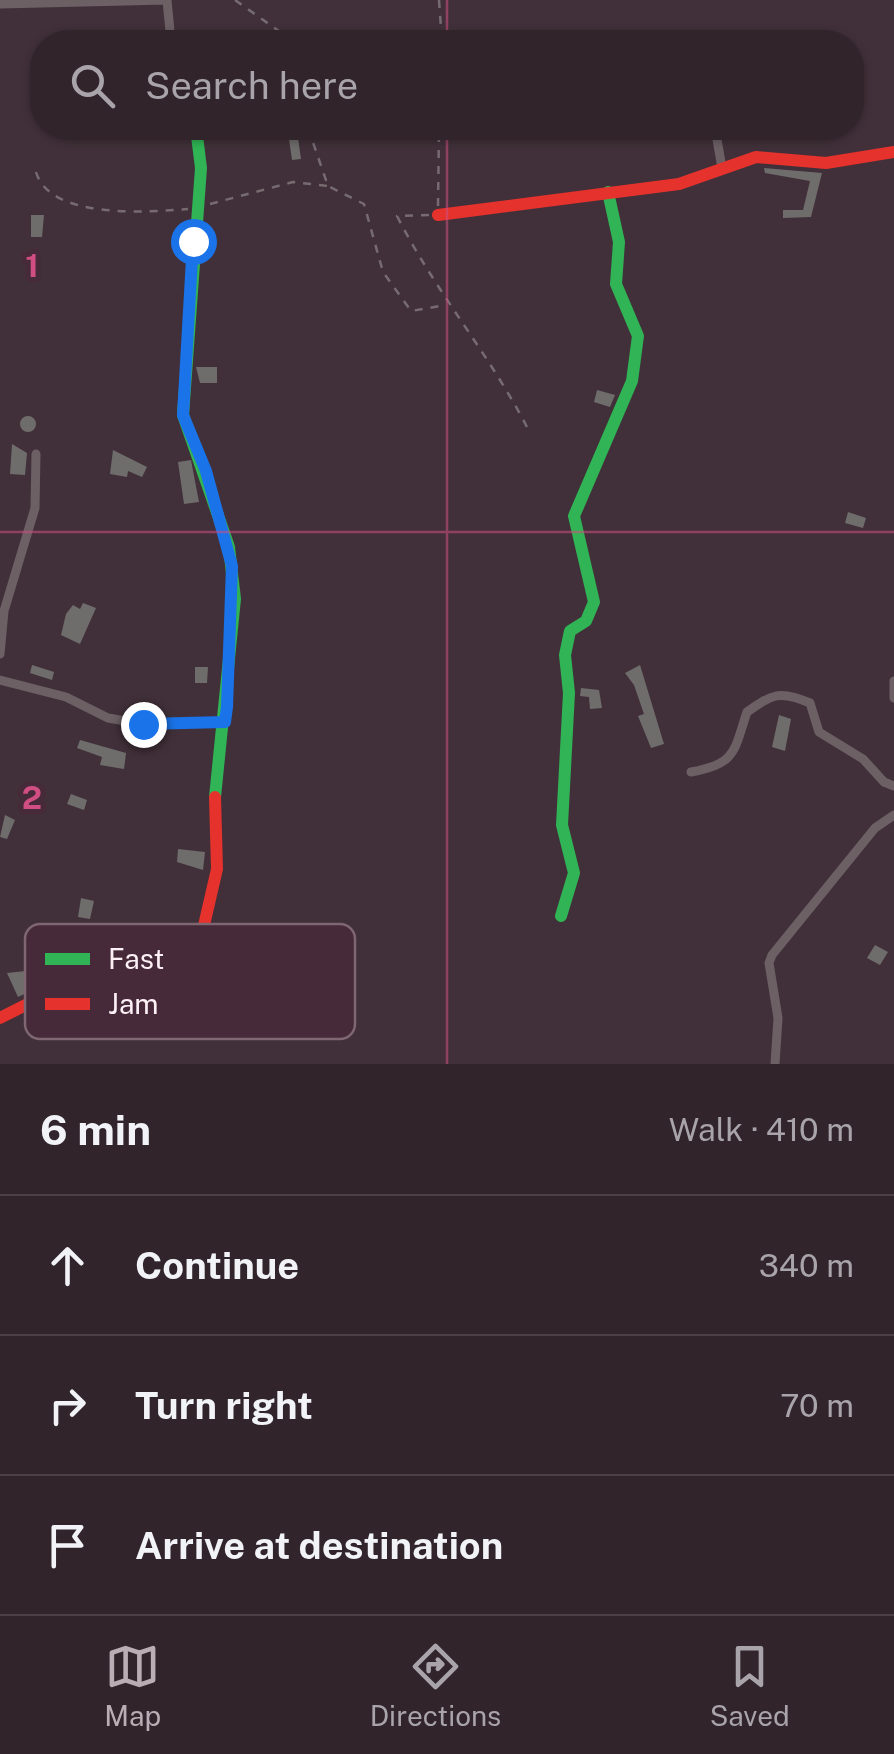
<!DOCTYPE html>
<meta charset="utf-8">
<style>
:root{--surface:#31242b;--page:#392c33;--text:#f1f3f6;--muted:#a8a4a9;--line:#4c4147;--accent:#bbadb4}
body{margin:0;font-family:"Public Sans",sans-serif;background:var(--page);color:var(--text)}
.stop{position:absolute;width:30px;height:30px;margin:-22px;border:8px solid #1a73e8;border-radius:50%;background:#fff}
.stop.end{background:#1a73e8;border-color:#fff;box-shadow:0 2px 10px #0008}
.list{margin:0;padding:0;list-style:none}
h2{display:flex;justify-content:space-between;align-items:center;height:130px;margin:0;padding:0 40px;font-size:42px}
h2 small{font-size:32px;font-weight:400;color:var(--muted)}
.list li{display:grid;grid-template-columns:65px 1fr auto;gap:30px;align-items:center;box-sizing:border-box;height:140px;padding:0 40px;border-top:2px solid var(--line)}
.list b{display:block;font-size:38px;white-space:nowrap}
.list em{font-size:32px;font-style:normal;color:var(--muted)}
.icon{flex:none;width:55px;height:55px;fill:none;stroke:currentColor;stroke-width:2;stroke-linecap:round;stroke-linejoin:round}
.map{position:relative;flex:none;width:894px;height:1064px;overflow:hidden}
.search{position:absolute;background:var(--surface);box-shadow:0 2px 8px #0004;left:30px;right:30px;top:30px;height:110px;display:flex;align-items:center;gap:25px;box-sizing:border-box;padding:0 35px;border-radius:40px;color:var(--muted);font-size:38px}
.sheet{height:550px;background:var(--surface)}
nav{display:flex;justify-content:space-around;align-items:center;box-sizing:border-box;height:140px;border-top:2px solid var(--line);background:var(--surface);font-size:28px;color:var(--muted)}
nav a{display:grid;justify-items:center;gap:5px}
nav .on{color:var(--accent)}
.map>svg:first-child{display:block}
.building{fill:#6f6d6c}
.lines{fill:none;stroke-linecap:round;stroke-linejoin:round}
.path{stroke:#766b70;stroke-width:2.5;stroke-dasharray:8 8;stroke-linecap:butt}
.street{stroke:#6c6065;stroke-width:9}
.fast{stroke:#30b455;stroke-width:12}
.jam{stroke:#e5322d;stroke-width:12}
.route{stroke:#1a73e8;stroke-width:12}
.grid{fill:none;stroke:#d14e82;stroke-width:2.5;stroke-opacity:0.55}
.key{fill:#472a39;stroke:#7e6672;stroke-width:2.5}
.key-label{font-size:28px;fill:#fdf1f6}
.grid-label{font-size:32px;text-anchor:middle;font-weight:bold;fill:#d14e82;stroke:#472a39;stroke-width:10;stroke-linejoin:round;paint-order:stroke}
</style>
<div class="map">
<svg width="894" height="1064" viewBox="0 0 894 1064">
<rect width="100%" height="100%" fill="#413039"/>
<!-- building -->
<path class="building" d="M 298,138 L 301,159 L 292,160 L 289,139 Z
M 764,168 L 822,173 L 811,217 L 783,218 L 783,210 L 803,210 L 810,181 L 765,173 Z
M 31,215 L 44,215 L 42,237 L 31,237 Z
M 196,367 L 217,367 L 217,383 L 200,383 Z
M 597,390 L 615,395 L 610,407 L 594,402 Z
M20 424a8 8 0 1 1 16 0a8 8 0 1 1-16 0Z
M 12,444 L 27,453 L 25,475 L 10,474 Z
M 113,450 L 147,467 L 142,477 L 128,471 L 127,477 L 110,474 Z
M 191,460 L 199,502 L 184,504 L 178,462 Z
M 848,512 L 866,518 L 863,528 L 845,523 Z
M 83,603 L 96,608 L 80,644 L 61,635 L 66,614 L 73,605 L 80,609 Z
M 32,665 L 54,672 L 52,680 L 30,673 Z
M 640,665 L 664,744 L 651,748 L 638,716 L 644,714 L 634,685 L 625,673 Z
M 195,667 L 208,667 L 207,683 L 195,683 Z
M 581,688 L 599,690 L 602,708 L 590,709 L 589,697 L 580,696 Z
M 779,715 L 791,719 L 785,751 L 772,747 Z
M 80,740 L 126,753 L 124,769 L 100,765 L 102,757 L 77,748 Z
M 71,794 L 87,800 L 84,810 L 67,804 Z
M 5,815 L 15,820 L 7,839 L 0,837 Z
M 178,849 L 205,852 L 203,870 L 177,862 Z
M 81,898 L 94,901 L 90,919 L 78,917 Z
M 875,945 L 888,952 L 880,965 L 867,958 Z
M 35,970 L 35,976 L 46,974 L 47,983 L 18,997 L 7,973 Z"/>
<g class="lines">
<!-- path -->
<path class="path" d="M 235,0 L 283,34 L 285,42
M 439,0 L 442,42
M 308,128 L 328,186 L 364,204 L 383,272 L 411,311 L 446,305
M 36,172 C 50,220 148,212 188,209
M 210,204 L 293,182 L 328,186
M 438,206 L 439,128
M 429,215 L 397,216 C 436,293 492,357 530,433"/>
<!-- street -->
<path class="street" d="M 167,0 L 171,42
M 0,4 L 167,0
M 628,42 L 655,42
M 715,128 L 722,168
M 0,654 L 4,611 L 35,508 L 36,454
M 0,680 L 66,697 L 108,718 L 143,724 L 224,722
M 894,681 L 894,698
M 691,772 C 737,764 734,750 747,712 C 772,694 780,690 810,703 L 819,732 L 863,759 L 884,782 L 894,786
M 775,1064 L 778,1018 L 769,963 L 772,955 L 875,828 L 894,815"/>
<!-- fast -->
<path class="fast" d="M 196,128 L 201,168 L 183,415 L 229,547 L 235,599 L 215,797
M 561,916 L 574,873 L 562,825 L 569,693 L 565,655 L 570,631 L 586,621 L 594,602 L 574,516 L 632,381 L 638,336 L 616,284 L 619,242 L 608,192"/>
<!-- jam -->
<path class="jam" d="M 438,215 L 679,184 L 756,157 L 826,163 L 894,152
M 0,1018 L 130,952 L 169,949 L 202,934 L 217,869 L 215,797"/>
</g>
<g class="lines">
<!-- route -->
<path class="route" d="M 143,724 L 225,722 L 227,707 L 232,566 L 206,471 L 183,415 L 193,241"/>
</g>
<!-- grid -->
<path class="grid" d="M 447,0 L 447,42M 447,128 L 447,1064M 0,532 L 894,532"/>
<!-- legend -->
<rect x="25" y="924" width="330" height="115" rx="15" class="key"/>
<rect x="45" y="953" width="45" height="12" fill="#30b455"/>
<rect x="45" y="998" width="45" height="12" fill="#e5322d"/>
<g class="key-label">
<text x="108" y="969">Fast</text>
<text x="108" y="1014">Jam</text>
</g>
<g class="grid-label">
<text x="32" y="277">1</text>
<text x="32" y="809">2</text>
</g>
</svg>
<div class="stop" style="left:193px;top:241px"></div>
<div class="stop end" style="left:143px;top:724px"></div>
<div class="search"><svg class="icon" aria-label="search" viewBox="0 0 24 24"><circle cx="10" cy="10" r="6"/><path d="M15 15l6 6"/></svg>Search here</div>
</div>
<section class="sheet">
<h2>6 min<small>Walk · 410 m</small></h2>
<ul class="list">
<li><svg class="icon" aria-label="ahead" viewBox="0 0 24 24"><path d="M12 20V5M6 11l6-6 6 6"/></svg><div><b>Continue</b></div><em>340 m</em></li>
<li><svg class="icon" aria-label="right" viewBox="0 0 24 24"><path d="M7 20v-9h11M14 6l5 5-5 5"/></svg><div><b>Turn right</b></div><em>70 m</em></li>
<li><svg class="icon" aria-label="arrive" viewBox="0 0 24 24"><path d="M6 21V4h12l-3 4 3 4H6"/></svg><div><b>Arrive at destination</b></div></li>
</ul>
</section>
<nav>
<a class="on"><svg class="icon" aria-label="map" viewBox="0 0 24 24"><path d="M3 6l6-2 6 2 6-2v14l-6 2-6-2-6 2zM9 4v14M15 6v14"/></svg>Map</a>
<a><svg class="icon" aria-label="directions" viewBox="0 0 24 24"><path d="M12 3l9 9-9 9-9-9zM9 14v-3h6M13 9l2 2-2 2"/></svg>Directions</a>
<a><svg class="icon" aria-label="saved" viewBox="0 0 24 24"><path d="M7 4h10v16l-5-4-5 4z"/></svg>Saved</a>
</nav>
